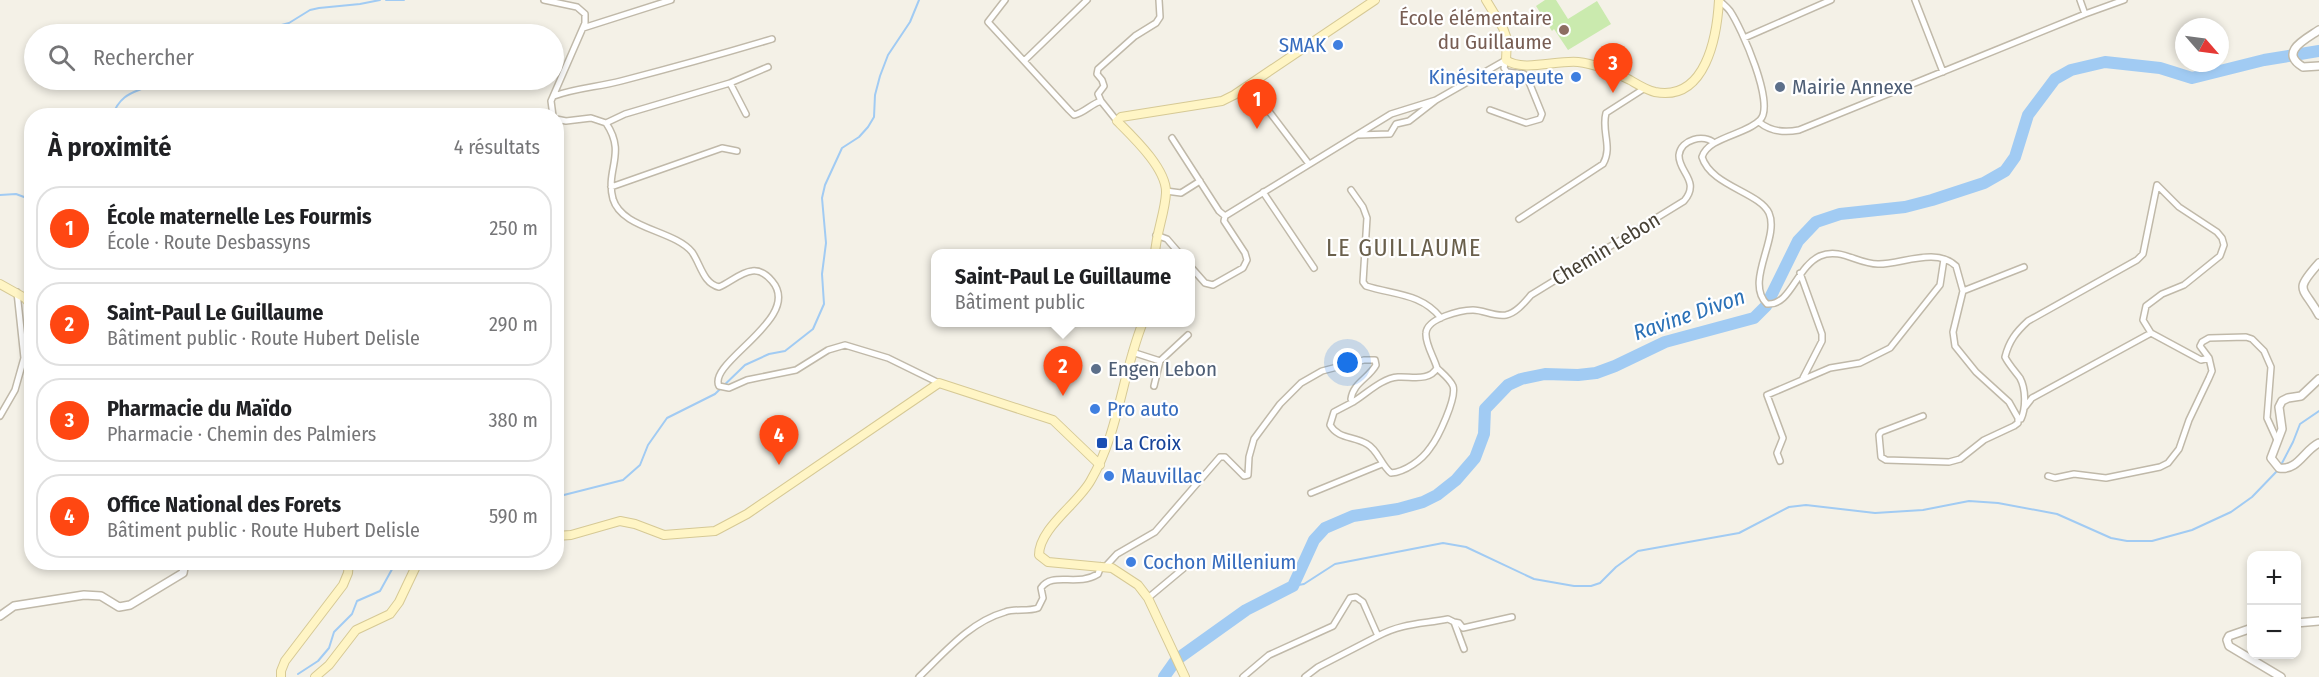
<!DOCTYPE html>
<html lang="fr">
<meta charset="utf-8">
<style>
:root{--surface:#fff;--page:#f2f2f2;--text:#202124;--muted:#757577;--line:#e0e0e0;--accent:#ff4712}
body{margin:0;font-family:"Fira Sans Condensed",sans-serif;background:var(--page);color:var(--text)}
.controls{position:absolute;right:18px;bottom:18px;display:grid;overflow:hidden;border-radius:12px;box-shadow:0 3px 9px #0003}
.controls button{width:54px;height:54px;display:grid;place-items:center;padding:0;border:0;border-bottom:2px solid var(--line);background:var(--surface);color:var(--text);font:30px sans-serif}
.compass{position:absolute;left:2175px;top:18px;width:54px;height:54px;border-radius:50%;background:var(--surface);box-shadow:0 3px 9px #0003;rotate:118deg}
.you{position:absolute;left:1348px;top:363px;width:21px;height:21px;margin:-15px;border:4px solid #fff;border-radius:50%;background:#1a73e8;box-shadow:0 0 0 9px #1a73e833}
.badge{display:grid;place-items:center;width:39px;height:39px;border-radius:50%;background:var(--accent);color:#fff;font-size:20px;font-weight:700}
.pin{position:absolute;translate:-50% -50px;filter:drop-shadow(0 2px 3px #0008)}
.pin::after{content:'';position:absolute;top:32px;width:21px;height:18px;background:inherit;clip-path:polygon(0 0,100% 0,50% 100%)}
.popup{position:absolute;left:931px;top:249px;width:264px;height:78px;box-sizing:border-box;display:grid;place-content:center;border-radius:12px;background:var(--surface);filter:drop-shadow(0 2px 4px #0005);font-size:20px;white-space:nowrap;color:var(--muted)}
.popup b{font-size:22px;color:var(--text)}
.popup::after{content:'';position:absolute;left:50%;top:100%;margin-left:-12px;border:12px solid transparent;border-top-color:var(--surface)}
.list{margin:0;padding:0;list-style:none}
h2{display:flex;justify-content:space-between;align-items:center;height:78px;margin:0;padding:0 24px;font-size:26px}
h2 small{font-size:20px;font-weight:400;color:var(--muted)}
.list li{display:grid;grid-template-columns:39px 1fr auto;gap:18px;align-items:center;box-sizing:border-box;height:84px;margin:0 12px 12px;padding:0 12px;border:2px solid var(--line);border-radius:24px}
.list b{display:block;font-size:22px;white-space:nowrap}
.list p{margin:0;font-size:20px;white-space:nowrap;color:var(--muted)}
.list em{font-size:20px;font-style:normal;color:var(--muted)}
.icon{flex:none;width:33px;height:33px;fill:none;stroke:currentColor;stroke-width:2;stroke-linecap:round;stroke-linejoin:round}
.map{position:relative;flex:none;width:2319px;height:677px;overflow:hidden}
.search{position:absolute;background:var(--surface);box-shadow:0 3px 9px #0003;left:24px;top:24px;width:540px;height:66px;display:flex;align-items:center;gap:15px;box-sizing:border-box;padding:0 21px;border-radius:33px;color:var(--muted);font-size:22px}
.panel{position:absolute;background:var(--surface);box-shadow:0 3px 9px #0003;left:24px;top:108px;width:540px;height:462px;border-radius:24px}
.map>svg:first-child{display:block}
.green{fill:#caeaae}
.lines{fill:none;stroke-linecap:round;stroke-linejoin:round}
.stream{stroke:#a1cbf3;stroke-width:2}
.river{stroke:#a1cbf3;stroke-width:12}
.minor-casing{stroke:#c0b9a9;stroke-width:8}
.tertiary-casing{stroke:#c0b9a9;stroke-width:10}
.secondary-casing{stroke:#d6c995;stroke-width:10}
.minor{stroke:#fff;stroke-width:5}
.tertiary{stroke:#fff;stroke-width:7}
.secondary{stroke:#fff5c5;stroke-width:8}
.education-dot{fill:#8d6e63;stroke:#fff;stroke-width:2}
.shop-dot{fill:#3f7fe0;stroke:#fff;stroke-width:2}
.service-dot{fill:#5c6f8a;stroke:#fff;stroke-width:2}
.transit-dot{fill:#1a4fb4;stroke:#fff;stroke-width:2}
.labels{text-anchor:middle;stroke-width:4.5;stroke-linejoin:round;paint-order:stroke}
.education-label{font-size:21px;fill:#785e54;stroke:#fff;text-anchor:end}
.shop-label{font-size:21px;fill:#366cbe;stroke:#fff;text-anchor:start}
.service-label{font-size:21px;fill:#4e5e75;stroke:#fff;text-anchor:start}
.street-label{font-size:21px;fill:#474135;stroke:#fff}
.transit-label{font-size:21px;fill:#164399;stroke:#fff;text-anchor:start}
.water-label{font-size:22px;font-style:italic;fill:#2b71b7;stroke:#fff}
.quarter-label{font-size:24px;letter-spacing:1.5px;fill:#6a604c;stroke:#fff}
</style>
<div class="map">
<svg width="2319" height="677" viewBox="0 0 2319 677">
<rect width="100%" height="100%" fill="#f4f1e7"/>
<!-- green -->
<path class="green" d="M 1545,0 L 1556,0 L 1568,19 L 1597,1 L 1611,24 L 1568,50 L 1554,29 L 1552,31 L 1536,6 Z"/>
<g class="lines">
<!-- stream -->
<path class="stream" d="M 386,0 L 404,0
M 216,34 L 225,33 L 235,34
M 248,34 L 289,23 L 310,10 L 319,8 L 360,4 L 380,0
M 112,116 C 123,88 139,94 159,80
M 0,195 L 16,194 L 32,200
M 2281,465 L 2293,442 L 2300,424 L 2319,411
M 556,497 L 623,480 L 640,465 L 648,445 L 667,418 L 715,394 L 745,365 L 769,354 L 785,351 L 813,329 L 824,304 L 822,274 L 826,243 L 822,198 L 825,185 L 842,148 L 859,137 L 868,127 L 874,117 L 875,95 L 880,76 L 888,55 L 910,22 L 919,0
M 1293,586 L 1304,584 L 1335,564 L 1443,543 L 1466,547 L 1534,579 L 1574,586 L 1591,586 L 1600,583 L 1616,567 L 1638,551 L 1739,533 L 1789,507 L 1806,505 L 1875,513 L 1923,510 L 1969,501 L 1998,503 L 2057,514 L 2111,538 L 2127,541 L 2152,541 L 2192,530 L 2231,512 L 2252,497 L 2278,470
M 298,674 L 318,661 L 329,648 L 334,632 L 352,614 L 357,601 L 380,591 L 396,562"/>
<!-- river -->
<path class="river" d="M 1164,677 L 1176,660 L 1246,610 L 1293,586 L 1314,540 L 1325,528 L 1353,516 L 1398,509 L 1423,502 L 1437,495 L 1456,480 L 1475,458 L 1484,434 L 1485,409 L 1508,385 L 1521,379 L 1545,374 L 1578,375 L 1596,373 L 1615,366 L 1665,342 L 1754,318 L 1766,306 L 1798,241 L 1816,222 L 1840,214 L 1905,207 L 1932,200 L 1984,183 L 2005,171 L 2015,157 L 2028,115 L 2055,79 L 2071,70 L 2105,62 L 2160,68 L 2192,78 L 2264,60 L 2319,51"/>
<!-- minor casing -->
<g class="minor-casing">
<path id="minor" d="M 544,0 L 577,7 L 585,14 L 585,23 L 551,101 L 553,116
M 1005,0 L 988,22 L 1069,110 L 1074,115 C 1084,113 1091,104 1101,101
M 1915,0 L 1943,72
M 2080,0 L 2085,14
M 1720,1 C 1723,4 1727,7 1730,11 C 1741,27 1776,105 1760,120 C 1746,135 1708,137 1702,157 C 1711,186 1759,192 1769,213 C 1780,238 1744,282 1767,304 C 1791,306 1796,267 1820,256 C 1841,247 1859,265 1879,264 C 1902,264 1936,247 1956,266 L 1963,291 L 1953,332 L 1955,346 L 1976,372 L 2009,402 L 2018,418 L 2021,419 C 2026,408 2026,389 2020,378 C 2015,371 2009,365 2005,357 C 2009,341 2016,332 2028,321 L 2137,260 L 2143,254 L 2157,185 L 2179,207 L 2217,232 L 2222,238 L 2224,245 L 2220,256 L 2184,285 L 2162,294 L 2146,306 L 2143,320 L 2151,333 L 2201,360 L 2209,358 L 2200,346 L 2202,342 L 2209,338 L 2246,337 L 2252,339 L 2264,351 L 2271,367 L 2267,418 L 2277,440
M 583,28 L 671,0
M 1744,38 L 1831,0
M 1024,61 L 1087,0
M 730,83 L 768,67
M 1249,85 L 1309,164
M 554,96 C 576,88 598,87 621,81 C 671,68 722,54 772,39
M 1490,110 L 1526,123 L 1540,119 L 1542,114 L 1527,77 L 1524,74 L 1507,72 L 1504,68 L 1506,60
M 556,119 L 566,121 L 591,118 L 606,123 C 627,154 605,169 613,199 C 622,229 674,230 692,252 C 701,265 703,283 719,287 C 729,283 741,272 752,271 C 760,270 767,275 772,281 C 804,318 707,362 719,386 L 729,388 L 747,380 L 796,370 L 828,350 L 845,345 L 888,358 L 939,383
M 1117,121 L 1101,101 L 1098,94 L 1104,86 L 1102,80 L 1097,74 L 1098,69 L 1135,36 L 1156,23 L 1160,17 L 1159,0
M 1759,122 C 1771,132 1784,133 1799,130 L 2085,14 L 2124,0
M 606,123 L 625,114 L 730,83 L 746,114
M 1358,135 L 1390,134 L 1396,124 L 1409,121 L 1436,100 L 1506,60
M 1172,138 L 1219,211 L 1225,216
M 611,187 L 722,148 L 737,151
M 1351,190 L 1363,207 L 1367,218 L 1363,282 L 1366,286 C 1394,295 1421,293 1441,318
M 1166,191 L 1181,193 L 1200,181
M 1263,192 L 1314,268
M 1519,219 L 1603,164 C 1613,147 1601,131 1606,113 L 1645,88
M 1156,235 L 1167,239 L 1180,254
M 1190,266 L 1205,283 L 1213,285 L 1243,268 L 1247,260 L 1245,253 L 1224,221 L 1225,216 L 1391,114 L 1436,100
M 1800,273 L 1822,334 L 1822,341 L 1803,378
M 1963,291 L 2024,267
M 1132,352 L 1160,361 L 1188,335
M 1154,386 L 1160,361
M 1353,402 L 1334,412 L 1330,425 C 1338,439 1354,436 1367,444 C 1378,450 1381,465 1391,473 C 1405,472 1422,460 1430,448 C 1438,438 1457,398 1453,386 C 1450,379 1442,373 1437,368
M 2025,407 L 2032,398 L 2151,333
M 0,416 L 15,390 L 24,358 L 17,292
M 1923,416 L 1881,432 L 1879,435 L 1881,457 L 1886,460 L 1949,462 L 1960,459 L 1984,440 L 2014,426 L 2018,423 L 2018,418
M 1780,461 L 1777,453 L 1783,438 L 1767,395 L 1830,368 L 1860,363 L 1890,348 L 1940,285 L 1944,259
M 2048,476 L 2055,478 L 2074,474 L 2106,478 L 2160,467 L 2168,463 L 2179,449 L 2189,420 L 2209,378 L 2212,371 L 2209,358
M 1311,493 L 1382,464
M 1105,567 L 1117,554 L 1155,532 L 1220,457 L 1225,457 L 1244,476 L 1248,475 L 1249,457 L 1254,439 L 1280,404 L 1301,383 L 1322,371 L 1364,360 L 1375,360 L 1376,365 C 1369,378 1353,383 1351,399 L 1353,402 C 1366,394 1382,378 1398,377 C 1411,376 1429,382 1437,368 C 1434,357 1425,344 1426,333 C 1427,318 1461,310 1473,310 C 1484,310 1494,317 1506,315 C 1516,313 1524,303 1531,295 L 1684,201 C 1701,181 1678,172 1679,155 C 1681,139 1704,134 1714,143
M 1148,598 L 1184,568
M 1454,622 L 1459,623 L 1463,628 L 1512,617
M 1378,636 C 1402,623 1423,624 1448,619 L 1454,622 L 1464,649
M 919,677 C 945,652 970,622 1005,612 C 1016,608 1027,612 1038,608 L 1043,598 L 1041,588 C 1052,571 1077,587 1098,574 L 1101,566
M 1243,677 L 1269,655 L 1333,626 L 1350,598 L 1356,597 L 1363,602 L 1378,636 L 1318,667 L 1305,677"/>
</g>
<!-- tertiary casing -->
<g class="tertiary-casing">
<path id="tertiary" d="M 2319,30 C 2306,39 2278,52 2303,67 L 2319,66
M 2319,263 C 2293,292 2303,286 2319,315
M 2319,379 L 2301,396 L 2288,398 L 2282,401 L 2279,407 L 2282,429 L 2271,458 L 2279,468 C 2298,471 2304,450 2319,443
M 0,616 L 14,606 L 84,595 L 101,596 L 119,607 L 130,605 L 183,573 L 185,562
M 2296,623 L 2319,621
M 2252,628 L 2229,636 L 2227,640 L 2229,646 L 2281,677"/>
</g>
<!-- secondary casing -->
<g class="secondary-casing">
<path id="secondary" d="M 1486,0 L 1503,28 L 1507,39 L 1506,60 C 1523,72 1556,60 1578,62 C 1595,64 1614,72 1630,80 C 1637,84 1646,90 1655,92 C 1706,102 1717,36 1719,0
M 1155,254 C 1156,233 1165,213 1166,193 C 1167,169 1133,137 1117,121 L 1121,117 L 1222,101 L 1234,95 L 1375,0
M 0,284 L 25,298 L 32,306
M 1143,322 C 1122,374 1119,432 1091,480 C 1079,503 1039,528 1039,555 L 1048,562 L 1112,568 L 1138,585 L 1148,598 L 1185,677
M 556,536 L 571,535 L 620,521 L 635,524 L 664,535 L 715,531 L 747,514 L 939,383 L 1053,420 L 1100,465
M 281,677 L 281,671 L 285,661 L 343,585 L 348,573 L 349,562
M 315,677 L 329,665 L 356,630 L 390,614 L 399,602 L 418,562"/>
</g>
<!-- minor -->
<use href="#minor" class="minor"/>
<!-- tertiary -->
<use href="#tertiary" class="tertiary"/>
<!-- secondary -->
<use href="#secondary" class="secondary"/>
</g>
<!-- markers -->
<circle class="education-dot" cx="1564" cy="30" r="6"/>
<g class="shop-dot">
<circle cx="1338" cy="45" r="6"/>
<circle cx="1576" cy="77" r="6"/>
<circle cx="1095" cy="409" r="6"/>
<circle cx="1109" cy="476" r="6"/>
<circle cx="1131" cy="562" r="6"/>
</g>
<g class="service-dot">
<circle cx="1780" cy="87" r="6"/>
<circle cx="1096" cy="369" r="6"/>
</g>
<rect class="transit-dot" x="1096" y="437" width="12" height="12" rx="3"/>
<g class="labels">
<!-- education labels -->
<g class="education-label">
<text x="1552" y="25">École élémentaire<tspan x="1552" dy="24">du Guillaume</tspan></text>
</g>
<!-- shop labels -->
<g class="shop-label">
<text x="1326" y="52" text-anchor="end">SMAK</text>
<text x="1564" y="84" text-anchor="end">Kinésiterapeute</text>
<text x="1107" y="416">Pro auto</text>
<text x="1121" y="483">Mauvillac</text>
<text x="1143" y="569">Cochon Millenium</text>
</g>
<!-- service labels -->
<g class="service-label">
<text x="1792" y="94">Mairie Annexe</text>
<text x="1108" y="376">Engen Lebon</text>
</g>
<!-- street labels -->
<g class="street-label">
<text transform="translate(1606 249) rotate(-31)" y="7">Chemin Lebon</text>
</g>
<!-- transit labels -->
<g class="transit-label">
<text x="1114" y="450">La Croix</text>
</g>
<!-- water labels -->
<g class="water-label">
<text transform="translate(1689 314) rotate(-19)" y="8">Ravine Divon</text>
</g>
<!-- quarter labels -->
<g class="quarter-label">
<text x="1404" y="256">LE GUILLAUME</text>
</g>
</g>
</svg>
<div class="controls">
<button>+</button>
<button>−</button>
</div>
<svg class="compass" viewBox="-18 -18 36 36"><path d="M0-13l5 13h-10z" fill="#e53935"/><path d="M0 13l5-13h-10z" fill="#757577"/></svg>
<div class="you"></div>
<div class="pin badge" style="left:1257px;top:129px">1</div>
<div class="pin badge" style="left:1063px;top:396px">2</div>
<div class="popup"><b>Saint-Paul Le Guillaume</b>Bâtiment public</div>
<div class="pin badge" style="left:1613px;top:93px">3</div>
<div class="pin badge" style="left:779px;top:465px">4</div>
<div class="search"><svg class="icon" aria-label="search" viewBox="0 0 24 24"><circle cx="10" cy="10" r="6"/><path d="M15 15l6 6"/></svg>Rechercher</div>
<section class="panel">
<h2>À proximité<small>4 résultats</small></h2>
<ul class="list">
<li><span class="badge">1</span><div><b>École maternelle Les Fourmis</b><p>École · Route Desbassyns</p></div><em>250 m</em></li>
<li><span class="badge">2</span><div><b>Saint-Paul Le Guillaume</b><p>Bâtiment public · Route Hubert Delisle</p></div><em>290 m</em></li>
<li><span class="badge">3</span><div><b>Pharmacie du Maïdo</b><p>Pharmacie · Chemin des Palmiers</p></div><em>380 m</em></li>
<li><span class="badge">4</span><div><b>Office National des Forets</b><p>Bâtiment public · Route Hubert Delisle</p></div><em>590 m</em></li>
</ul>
</section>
</div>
